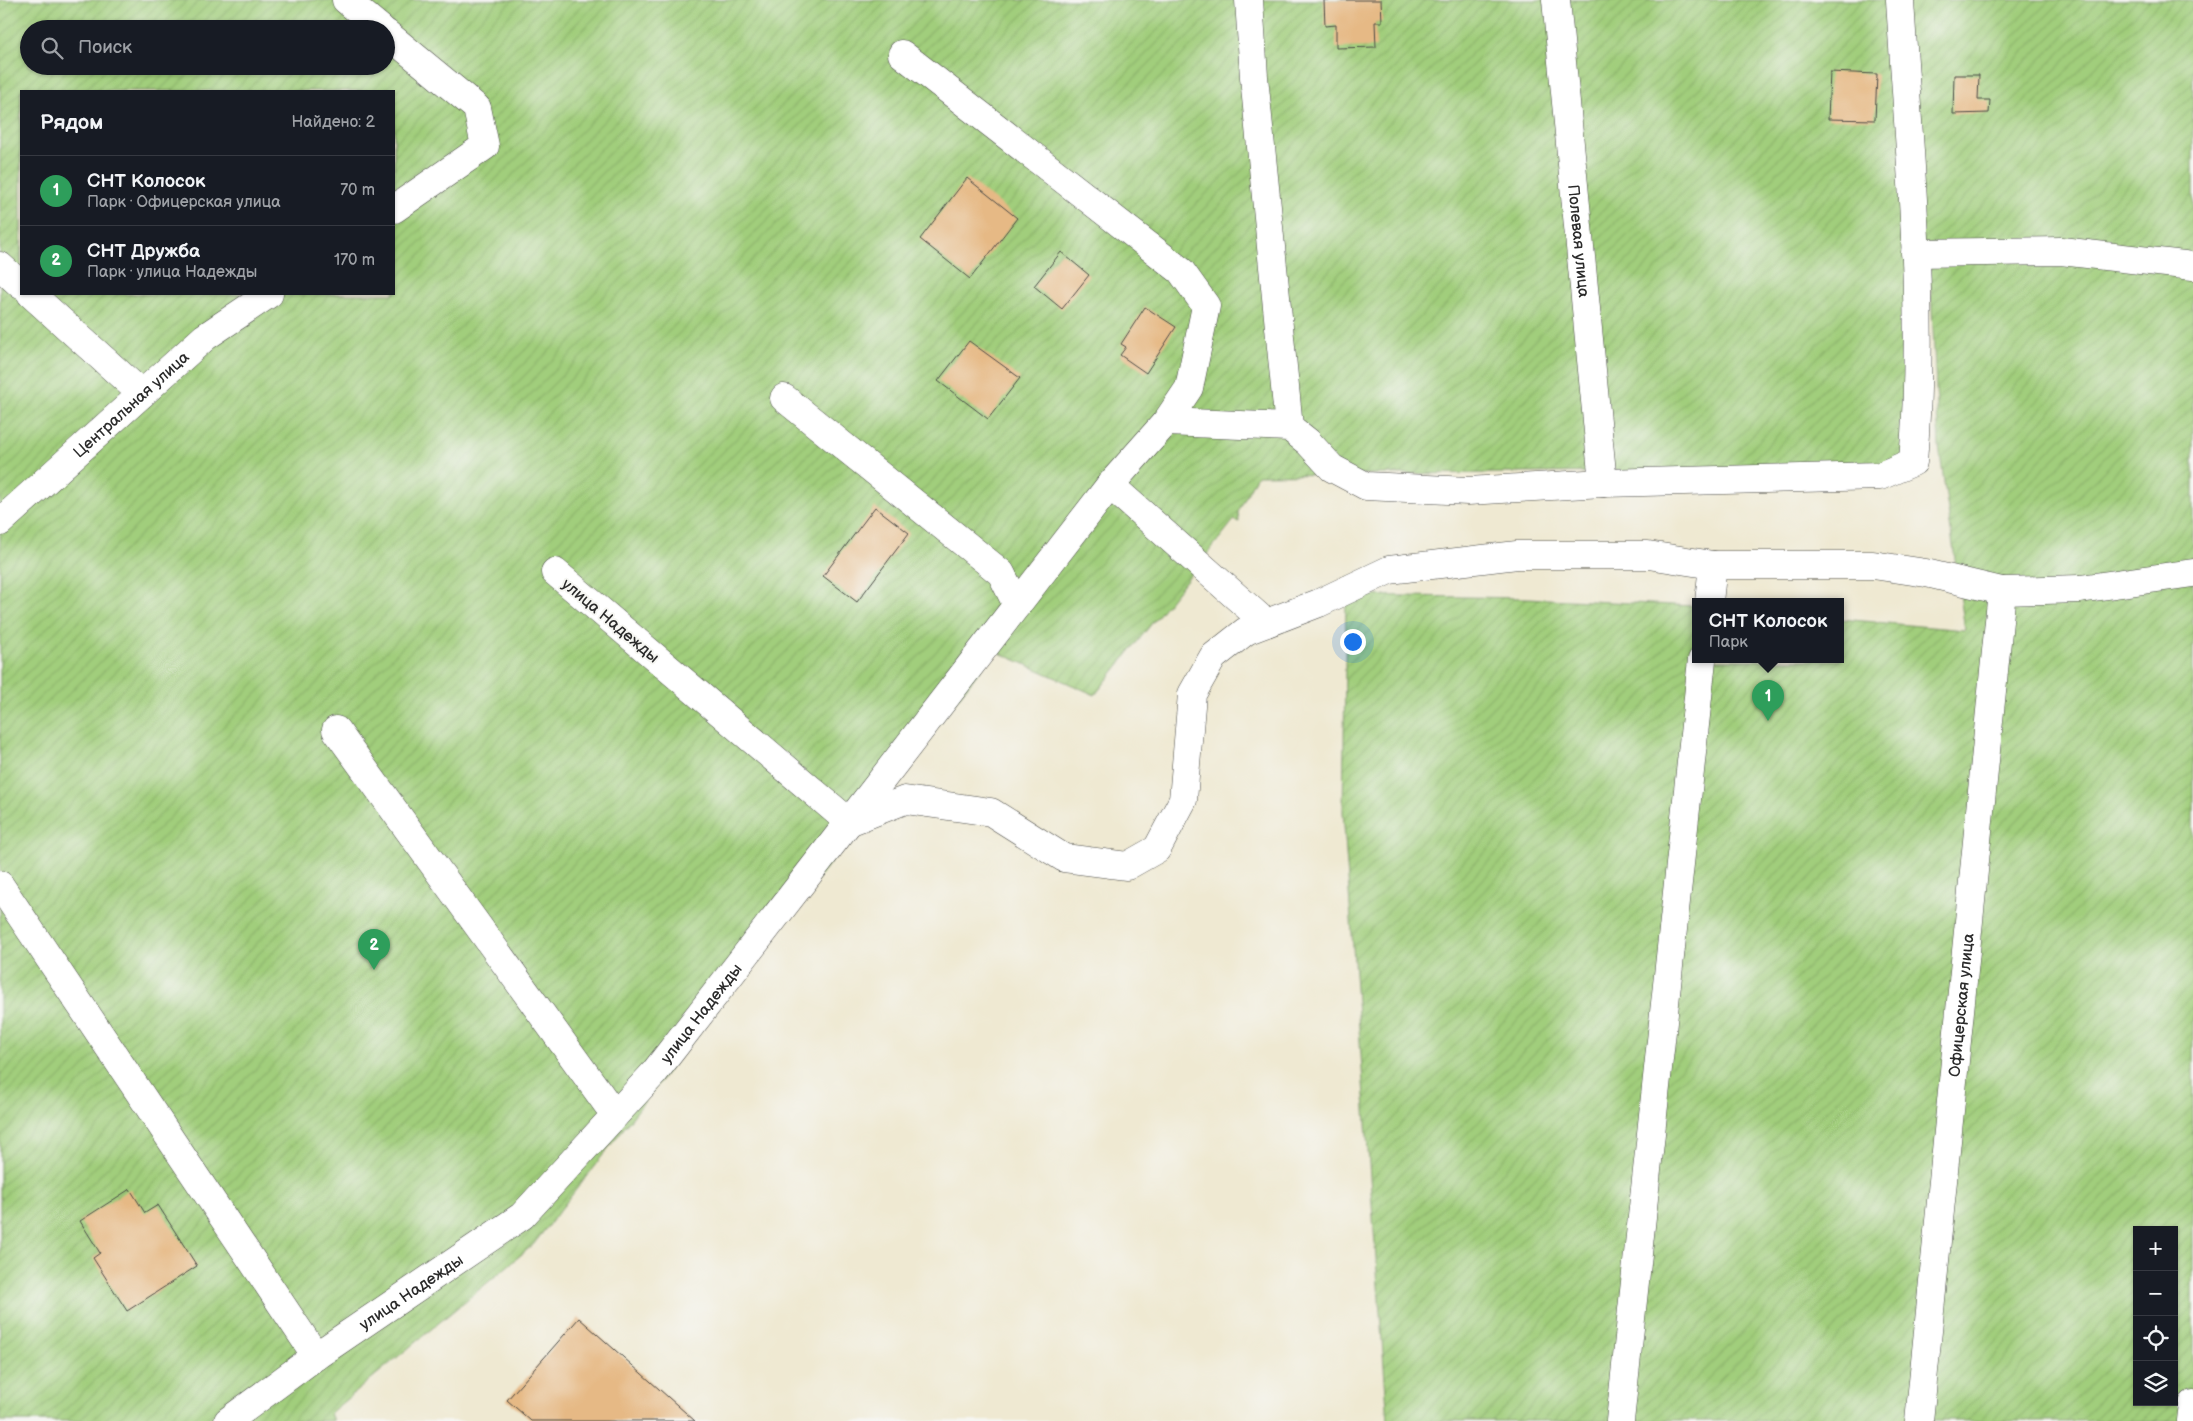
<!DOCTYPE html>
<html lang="ru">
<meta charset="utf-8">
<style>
:root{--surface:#171b24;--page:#20242c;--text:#f1f3f6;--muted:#9ea1a6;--line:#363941;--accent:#d690ce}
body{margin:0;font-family:"Balsamiq Sans",sans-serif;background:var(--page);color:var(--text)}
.controls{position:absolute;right:15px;bottom:15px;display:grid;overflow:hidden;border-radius:0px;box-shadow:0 1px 4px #0004}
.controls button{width:45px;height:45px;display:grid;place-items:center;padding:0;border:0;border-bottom:1px solid var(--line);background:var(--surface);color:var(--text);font:25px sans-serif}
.you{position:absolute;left:1352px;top:641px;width:18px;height:18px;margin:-12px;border:4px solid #fff;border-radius:50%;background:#1a73e8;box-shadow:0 0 0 8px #1a73e833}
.badge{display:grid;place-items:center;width:32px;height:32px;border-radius:50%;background:var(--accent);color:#fff;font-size:16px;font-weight:700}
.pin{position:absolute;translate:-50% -41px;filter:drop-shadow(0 1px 2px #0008)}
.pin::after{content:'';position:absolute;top:26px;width:18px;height:15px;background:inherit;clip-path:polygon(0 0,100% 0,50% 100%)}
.popup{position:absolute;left:1692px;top:598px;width:152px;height:65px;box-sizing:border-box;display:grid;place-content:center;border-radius:0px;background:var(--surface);filter:drop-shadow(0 1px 4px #0005);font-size:16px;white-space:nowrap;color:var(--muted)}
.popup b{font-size:19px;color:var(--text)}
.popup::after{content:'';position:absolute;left:50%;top:100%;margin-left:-10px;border:10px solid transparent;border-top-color:var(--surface)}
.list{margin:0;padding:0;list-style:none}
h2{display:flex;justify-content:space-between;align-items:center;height:65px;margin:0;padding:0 20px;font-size:21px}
h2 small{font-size:16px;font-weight:400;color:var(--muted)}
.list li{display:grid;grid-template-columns:32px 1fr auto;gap:15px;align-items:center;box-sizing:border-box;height:70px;padding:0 20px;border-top:1px solid var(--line)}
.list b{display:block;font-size:19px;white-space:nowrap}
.list p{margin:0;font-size:16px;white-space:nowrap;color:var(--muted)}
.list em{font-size:16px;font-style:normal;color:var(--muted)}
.icon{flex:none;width:28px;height:28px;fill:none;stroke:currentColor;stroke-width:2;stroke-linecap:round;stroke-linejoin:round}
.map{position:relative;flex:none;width:2193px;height:1421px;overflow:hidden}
.search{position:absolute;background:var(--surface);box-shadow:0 1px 4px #0004;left:20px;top:20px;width:375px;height:55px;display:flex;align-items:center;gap:12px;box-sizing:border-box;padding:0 18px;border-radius:28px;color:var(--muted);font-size:19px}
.panel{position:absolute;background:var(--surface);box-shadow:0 1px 4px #0004;left:20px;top:90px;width:375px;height:205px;border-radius:0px}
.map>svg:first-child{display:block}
.garden{fill:url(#garden-furrows);stroke:#667c54;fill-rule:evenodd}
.building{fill:#e6b985}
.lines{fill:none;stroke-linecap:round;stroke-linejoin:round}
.minor-casing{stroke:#484844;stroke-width:29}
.minor{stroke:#fff;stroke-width:28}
.labels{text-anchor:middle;stroke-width:4;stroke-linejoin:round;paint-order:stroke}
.street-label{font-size:16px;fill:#2b2b2b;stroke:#f6f6f2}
</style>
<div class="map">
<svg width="2193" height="1421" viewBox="0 0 2193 1421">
<defs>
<pattern id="garden-furrows" width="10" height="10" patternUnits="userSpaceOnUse" patternTransform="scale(1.25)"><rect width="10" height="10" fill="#a1ce7c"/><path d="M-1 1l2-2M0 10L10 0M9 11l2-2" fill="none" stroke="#8bb16b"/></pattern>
</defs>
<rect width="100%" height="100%" fill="#f6f6f2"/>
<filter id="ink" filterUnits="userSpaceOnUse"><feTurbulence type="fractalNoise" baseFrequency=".02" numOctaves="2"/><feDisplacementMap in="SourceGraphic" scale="10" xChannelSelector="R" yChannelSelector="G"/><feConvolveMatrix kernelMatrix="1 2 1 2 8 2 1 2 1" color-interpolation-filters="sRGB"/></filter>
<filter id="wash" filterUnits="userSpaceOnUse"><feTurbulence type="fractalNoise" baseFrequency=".0096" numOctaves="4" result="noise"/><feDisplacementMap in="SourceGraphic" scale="20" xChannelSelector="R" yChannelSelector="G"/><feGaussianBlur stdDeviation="1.12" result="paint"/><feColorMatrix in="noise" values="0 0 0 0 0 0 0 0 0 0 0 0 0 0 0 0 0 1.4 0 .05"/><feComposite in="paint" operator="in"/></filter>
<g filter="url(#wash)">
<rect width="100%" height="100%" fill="#efe9d2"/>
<!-- garden -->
<path class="garden" d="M 0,0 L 2193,0 L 2193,1421 L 1388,1421 L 1343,812 L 1346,595 L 1527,598 L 1695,606 L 1696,660 L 1840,660 L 1841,619 L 1965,630 L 1939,447 L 1929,251 L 1905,470 L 1257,475 L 1238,512 L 1239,522 L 1234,520 L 1095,695 L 995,651 L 533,1245 L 330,1413 L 333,1421 L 0,1421 ZM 29,29 L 386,29 L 386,66 L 29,66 ZM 21,91 L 394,91 L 394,294 L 21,294 ZM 2137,1230 L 2174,1230 L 2174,1402 L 2137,1402 Z"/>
<g id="blocks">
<!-- building -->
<path class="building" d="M 1324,0 L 1381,0 L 1382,22 L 1375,22 L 1376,47 L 1336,48 L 1336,25 L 1325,26 Z
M 1830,72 L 1877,74 L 1875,120 L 1828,119 Z
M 1954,75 L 1979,75 L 1978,100 L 1990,100 L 1989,113 L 1953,114 Z
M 967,178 L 1017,218 L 970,279 L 920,239 Z
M 1061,252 L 1089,275 L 1062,309 L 1034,286 Z
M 1145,307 L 1176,327 L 1146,373 L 1120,355 L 1126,347 L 1121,344 Z
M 969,341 L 1020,378 L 988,419 L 938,381 Z
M 875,507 L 909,533 L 857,602 L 823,576 Z
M 130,1189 L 145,1213 L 158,1205 L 197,1266 L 127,1311 L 93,1258 L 100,1253 L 80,1221 Z
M 579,1318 L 695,1421 L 531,1421 L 507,1400 Z"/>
</g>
</g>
<g filter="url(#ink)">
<use href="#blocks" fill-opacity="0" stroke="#484844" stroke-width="1"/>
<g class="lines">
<!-- minor casing -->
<g class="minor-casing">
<g id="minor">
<path d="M 346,0 L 381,29"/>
<path d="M 1249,0 L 1254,77 L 1289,427"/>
<path id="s1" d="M 1556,0 L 1603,483"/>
<path d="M 386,33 L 477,108 L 485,146 L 394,209"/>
<path d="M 902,54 L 1181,271 L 1206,306 L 1189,388 L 1166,422 L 1110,485"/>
<path d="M 1915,253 L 2061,251 L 2193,266"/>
<path d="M 0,266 L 21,285"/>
<path d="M 31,294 L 142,394"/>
<path d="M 784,398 L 1001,573 L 1017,605"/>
<path d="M 1166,422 L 1289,427 L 1308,442 L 1332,468 L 1366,486 L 1468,491 L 1603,483 L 1880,476 L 1913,462 C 1926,309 1909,153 1900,0"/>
<path id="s2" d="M 0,522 L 205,337 L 269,294"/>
<path d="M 1709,602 L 1713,565"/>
<path d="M 336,730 L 615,1115"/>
<path d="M 849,822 L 905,800 L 991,812 L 1064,858 L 1127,866 L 1157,849 L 1183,800 L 1192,694 L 1213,657 L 1246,631 L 1319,603 L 1389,570 L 1517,555 L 1648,555 L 1713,565 L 1873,565 L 1926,573 L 2002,591 L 2080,589 L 2193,573"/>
<path d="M 849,822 L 1110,485 L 1266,623"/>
<path d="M 0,885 L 316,1356"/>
<path id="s3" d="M 228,1421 L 316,1356 L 522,1216 L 654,1073 L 849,822 L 555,572"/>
<path d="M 1620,1421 L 1702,660"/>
<path id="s4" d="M 1919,1421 L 2002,591"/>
<path d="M 2191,1421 L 2193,1404"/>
</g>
</g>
<!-- minor -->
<use href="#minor" class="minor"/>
</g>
</g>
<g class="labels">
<!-- street labels -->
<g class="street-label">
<text dy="6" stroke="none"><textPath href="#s1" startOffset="242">Полевая улица</textPath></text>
<text dy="6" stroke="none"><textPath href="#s2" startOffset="176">Центральная улица</textPath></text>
<text transform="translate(611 620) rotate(40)" y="6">улица Надежды</text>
<text dy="6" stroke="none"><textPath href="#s4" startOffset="418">Офицерская улица</textPath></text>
<text dy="6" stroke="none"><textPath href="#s3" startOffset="629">улица Надежды</textPath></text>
<text dy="6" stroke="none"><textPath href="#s3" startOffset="224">улица Надежды</textPath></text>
</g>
</g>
</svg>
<div class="controls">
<button>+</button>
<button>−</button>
<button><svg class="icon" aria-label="locate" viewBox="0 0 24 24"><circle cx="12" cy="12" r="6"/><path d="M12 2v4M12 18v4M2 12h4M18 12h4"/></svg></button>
<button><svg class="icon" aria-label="layers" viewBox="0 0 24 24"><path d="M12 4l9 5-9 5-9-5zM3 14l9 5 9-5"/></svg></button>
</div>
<div class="you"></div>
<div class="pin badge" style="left:1768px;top:721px;background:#2e9e5b">1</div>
<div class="popup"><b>СНТ Колосок</b>Парк</div>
<div class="pin badge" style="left:374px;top:970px;background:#2e9e5b">2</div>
<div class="search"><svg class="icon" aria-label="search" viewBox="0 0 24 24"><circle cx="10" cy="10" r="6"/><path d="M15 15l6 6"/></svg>Поиск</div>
<section class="panel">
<h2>Рядом<small>Найдено: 2</small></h2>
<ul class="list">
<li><span class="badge" style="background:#2e9e5b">1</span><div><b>СНТ Колосок</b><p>Парк · Офицерская улица</p></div><em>70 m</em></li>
<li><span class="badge" style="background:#2e9e5b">2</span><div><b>СНТ Дружба</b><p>Парк · улица Надежды</p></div><em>170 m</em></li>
</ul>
</section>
</div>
